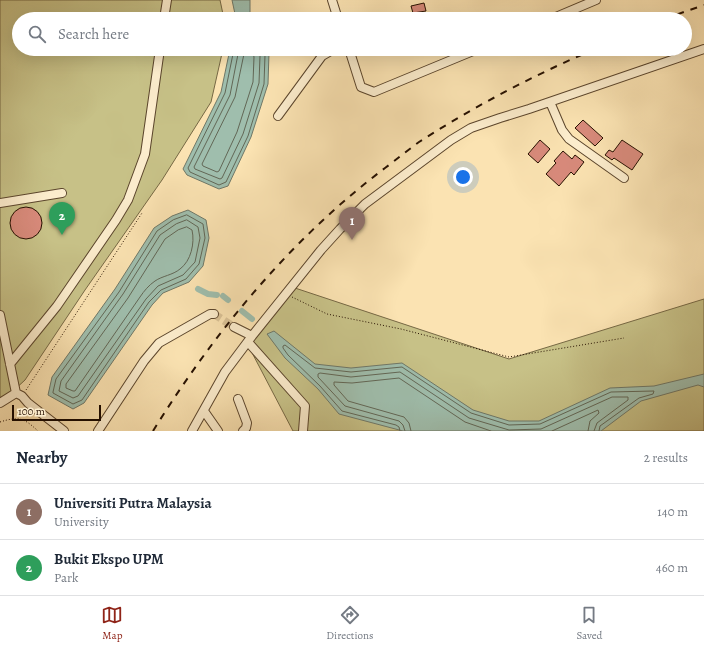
<!DOCTYPE html>
<style>
:root{--surface:#fff;--page:#f2f2f3;--text:#1f2937;--muted:#747a83;--line:#e0e1e3;--accent:#8f2418}
body{margin:0;font-family:Alegreya,serif;background:var(--page);color:var(--text)}
.scale{position:absolute;left:12px;bottom:10px;width:89px;box-sizing:border-box;padding-left:4px;border:2px solid #261000;border-top:0;font-size:11px;line-height:14px;white-space:nowrap;color:#261000;-webkit-text-stroke:3px #fcedcd;paint-order:stroke}
.you{position:absolute;left:463px;top:177px;width:14px;height:14px;margin:-10px;border:3px solid #fff;border-radius:50%;background:#1a73e8;box-shadow:0 0 0 6px #1a73e833}
.badge{display:grid;place-items:center;width:26px;height:26px;border-radius:50%;background:var(--accent);color:#fff;font-size:13px;font-weight:700}
.pin{position:absolute;translate:-50% -33px;filter:drop-shadow(0 1px 2px #0008)}
.pin::after{content:'';position:absolute;top:21px;width:14px;height:12px;background:inherit;clip-path:polygon(0 0,100% 0,50% 100%)}
.list{margin:0;padding:0;list-style:none}
h2{display:flex;justify-content:space-between;align-items:center;height:52px;margin:0;padding:0 16px;font-size:17px}
h2 small{font-size:13px;font-weight:400;color:var(--muted)}
.list li{display:grid;grid-template-columns:26px 1fr auto;gap:12px;align-items:center;box-sizing:border-box;height:56px;padding:0 16px;border-top:1px solid var(--line)}
.list b{display:block;font-size:15px;white-space:nowrap}
.list p{margin:0;font-size:13px;white-space:nowrap;color:var(--muted)}
.list em{font-size:13px;font-style:normal;color:var(--muted)}
.icon{flex:none;width:22px;height:22px;fill:none;stroke:currentColor;stroke-width:2;stroke-linecap:round;stroke-linejoin:round}
.map{position:relative;flex:none;width:704px;height:431px;overflow:hidden}
.search{position:absolute;background:var(--surface);box-shadow:0 4px 16px #0002;left:12px;right:12px;top:12px;height:44px;display:flex;align-items:center;gap:10px;box-sizing:border-box;padding:0 14px;border-radius:22px;color:var(--muted);font-size:15px}
.sheet{height:164px;background:var(--surface)}
nav{display:flex;justify-content:space-around;align-items:center;box-sizing:border-box;height:56px;border-top:1px solid var(--line);background:var(--surface);font-size:11px;color:var(--muted)}
nav a{display:grid;justify-items:center;gap:2px}
nav .on{color:var(--accent)}
.map>svg:first-child{display:block}
.green{fill:#c7c187;stroke:#766844}
.water{fill:#9fbead;stroke:#6f7868}
.lines{fill:none;stroke-linecap:round;stroke-linejoin:round}
.shore{stroke:#626756;stroke-width:1}
.canal{stroke:#9fbead;stroke-width:6}
.building{fill:#d88a7b;stroke:#261000}
.minor-tunnel{stroke:#dbc397;stroke-width:8;stroke-dasharray:8 4;stroke-linecap:butt}
.minor-casing{stroke:#5b452c;stroke-width:10}
.path{stroke:#261000;stroke-width:1;stroke-dasharray:1 2;stroke-linecap:butt}
.minor{stroke:#fcedcd;stroke-width:8}
.rail{stroke:#261000;stroke-width:2;stroke-dasharray:7 7;stroke-linecap:butt}
</style>
<div class="map">
<svg width="704" height="431" viewBox="0 0 704 431">
<rect width="100%" height="100%" fill="#fbe3b2"/>
<filter id="stains"><feTurbulence type="fractalNoise" baseFrequency=".005" numOctaves="4"/><feColorMatrix values="0 0 0 0 .2 0 0 0 0 .09 0 0 0 0 .02 0 0 0 .5 -.17"/></filter>
<radialGradient id="worn" r=".72"><stop offset=".6" stop-color="#630" stop-opacity="0"/><stop offset="1" stop-color="#630" stop-opacity=".3"/></radialGradient>
<!-- green -->
<path class="green" d="M 0,0 L 220,0 L 224,19 L 19,19 L 19,49 L 223,49 L 211,102 L 162,180 L 85,290 L 25,380 L 0,403 Z
M 292,287 L 509,359 L 704,299 L 704,431 L 293,431 L 249,347 Z"/>
<!-- water -->
<path class="water" d="M 232,0 L 250,0 L 250,17 L 235,14 Z
M 230,49 L 266,49 L 269,53 L 268,84 L 251,137 L 228,186 L 219,189 L 187,175 L 183,169 L 221,92 Z
M 188,210 L 206,220 L 209,238 L 203,266 L 189,282 L 163,293 L 152,305 L 84,403 L 73,409 L 48,395 L 52,377 L 115,289 L 154,228 L 172,216 Z
M 274,331 L 315,364 L 351,368 L 402,363 L 473,410 L 509,421 L 539,421 L 610,388 L 654,386 L 704,374 L 704,387 L 698,385 L 641,401 L 601,431 L 403,431 L 339,414 L 318,389 L 285,358 L 267,334 Z"/>
<g class="lines">
<!-- shore -->
<path class="shore" d="M 234,49 L 225,93 L 188,168 L 190,172 L 219,185 L 226,182 L 248,136 L 264,84 L 265,55 L 263,49
M 239,49 L 230,95 L 194,167 L 195,169 L 220,179 L 222,178 L 243,134 L 259,83 L 260,56 L 258,49
M 245,49 L 235,97 L 202,164 L 203,166 L 217,172 L 219,171 L 237,132 L 253,82 L 254,57 L 252,49
M 187,215 L 203,224 L 205,238 L 199,264 L 186,279 L 161,290 L 149,302 L 82,400 L 73,404 L 53,393 L 53,392 L 56,379 L 119,292 L 157,231 L 173,220 Z
M 187,220 L 198,227 L 200,238 L 195,262 L 183,275 L 158,286 L 146,299 L 78,396 L 73,398 L 59,391 L 61,381 L 123,294 L 160,235 L 176,224 Z
M 187,227 L 192,230 C 195,243 191,261 180,269 C 173,275 162,276 155,281 C 149,285 144,291 140,297 L 75,391 L 73,391 L 66,388 L 66,384 L 128,298 L 165,239 L 178,230 Z
M 400,431 L 399,427 L 396,425 L 342,411 L 320,386 L 288,355 L 283,348 L 283,346 L 285,345 L 315,368 L 351,372 L 402,367 L 471,413 L 509,425 L 540,424 L 611,392 L 654,391 L 653,394 L 639,398 L 600,426 L 599,431
M 405,431 L 403,425 L 399,421 L 345,406 L 318,377 L 318,374 L 320,373 L 351,377 L 400,372 L 469,418 L 509,430 L 541,429 L 612,397 L 628,397 L 628,400 L 597,423 L 594,431
M 411,431 L 409,423 L 404,417 L 348,401 L 334,385 L 334,382 L 352,383 L 399,378 L 465,422 L 491,431
M 552,431 L 598,410 L 599,413 L 590,421 L 588,431"/>
<!-- canal -->
<path class="canal" d="M 198,289 L 208,294 L 217,295
M 223,296 L 228,300
M 242,311 L 252,319"/>
</g>
<!-- building -->
<path class="building" d="M 424,3 L 426,11 L 413,13 L 411,6 Z
M 583,120 L 603,138 L 595,146 L 575,128 Z
M 540,140 L 550,149 L 538,163 L 528,154 Z
M 622,140 L 643,154 L 632,170 L 614,158 L 612,160 L 605,155 L 609,150 L 613,152 Z
M 563,151 L 572,159 L 575,155 L 584,162 L 574,175 L 571,172 L 559,186 L 546,174 L 556,163 L 554,161 Z
M10 223a16 16 0 1 1 32 0a16 16 0 1 1-32 0Z"/>
<g class="lines">
<!-- minor-tunnel -->
<path class="minor-tunnel" d="M 214,314 L 234,327"/>
<!-- minor casing -->
<g class="minor-casing">
<path id="minor" d="M 332,0 L 338,19
M 164,19 L 167,0
M 551,19 L 596,0
M 349,49 L 361,87 L 374,92 L 478,49
M 550,102 L 562,130 L 569,139 L 624,178
M 278,116 L 322,56 L 334,49
M 0,203 L 62,193
M 0,315 L 16,393
M 234,327 L 252,336
M 248,342 L 305,406 L 303,431
M 10,364 L 57,306 L 116,220 L 128,200 L 145,154 L 160,49
M 238,399 L 247,423 L 246,428 L 243,431
M 0,403 L 16,393 L 22,396 L 28,403 L 64,431
M 204,411 L 218,431
M 98,431 L 144,361 L 159,343 L 210,314 L 214,314
M 192,431 L 225,372 L 252,336 L 321,250 L 340,229 L 365,204 L 451,140 L 471,128 L 500,118 L 529,109 L 704,49"/>
</g>
<!-- path -->
<path class="path" d="M 292,297 L 327,314 L 401,329 L 509,357 L 624,338
M 26,390 L 142,213
M 0,422 C 19,416 24,418 38,431"/>
<!-- minor -->
<use href="#minor" class="minor"/>
<!-- rail -->
<path class="rail" d="M 664,19 L 704,5
M 153,431 C 215,331 291,239 385,168 C 397,159 408,150 419,142 C 475,106 534,75 595,49"/>
</g>
<rect width="100%" height="100%" filter="url(#stains)"/>
<rect width="100%" height="100%" fill="url(#worn)"/>
</svg>
<div class="scale">100 m</div>
<div class="you"></div>
<div class="pin badge" style="left:352px;top:240px;background:#8d6e63">1</div>
<div class="pin badge" style="left:62px;top:235px;background:#2e9e5b">2</div>
<div class="search"><svg class="icon" aria-label="search" viewBox="0 0 24 24"><circle cx="10" cy="10" r="6"/><path d="M15 15l6 6"/></svg>Search here</div>
</div>
<section class="sheet">
<h2>Nearby<small>2 results</small></h2>
<ul class="list">
<li><span class="badge" style="background:#8d6e63">1</span><div><b>Universiti Putra Malaysia</b><p>University</p></div><em>140 m</em></li>
<li><span class="badge" style="background:#2e9e5b">2</span><div><b>Bukit Ekspo UPM</b><p>Park</p></div><em>460 m</em></li>
</ul>
</section>
<nav>
<a class="on"><svg class="icon" aria-label="map" viewBox="0 0 24 24"><path d="M3 6l6-2 6 2 6-2v14l-6 2-6-2-6 2zM9 4v14M15 6v14"/></svg>Map</a>
<a><svg class="icon" aria-label="directions" viewBox="0 0 24 24"><path d="M12 3l9 9-9 9-9-9zM9 14v-3h6M13 9l2 2-2 2"/></svg>Directions</a>
<a><svg class="icon" aria-label="saved" viewBox="0 0 24 24"><path d="M7 4h10v16l-5-4-5 4z"/></svg>Saved</a>
</nav>
